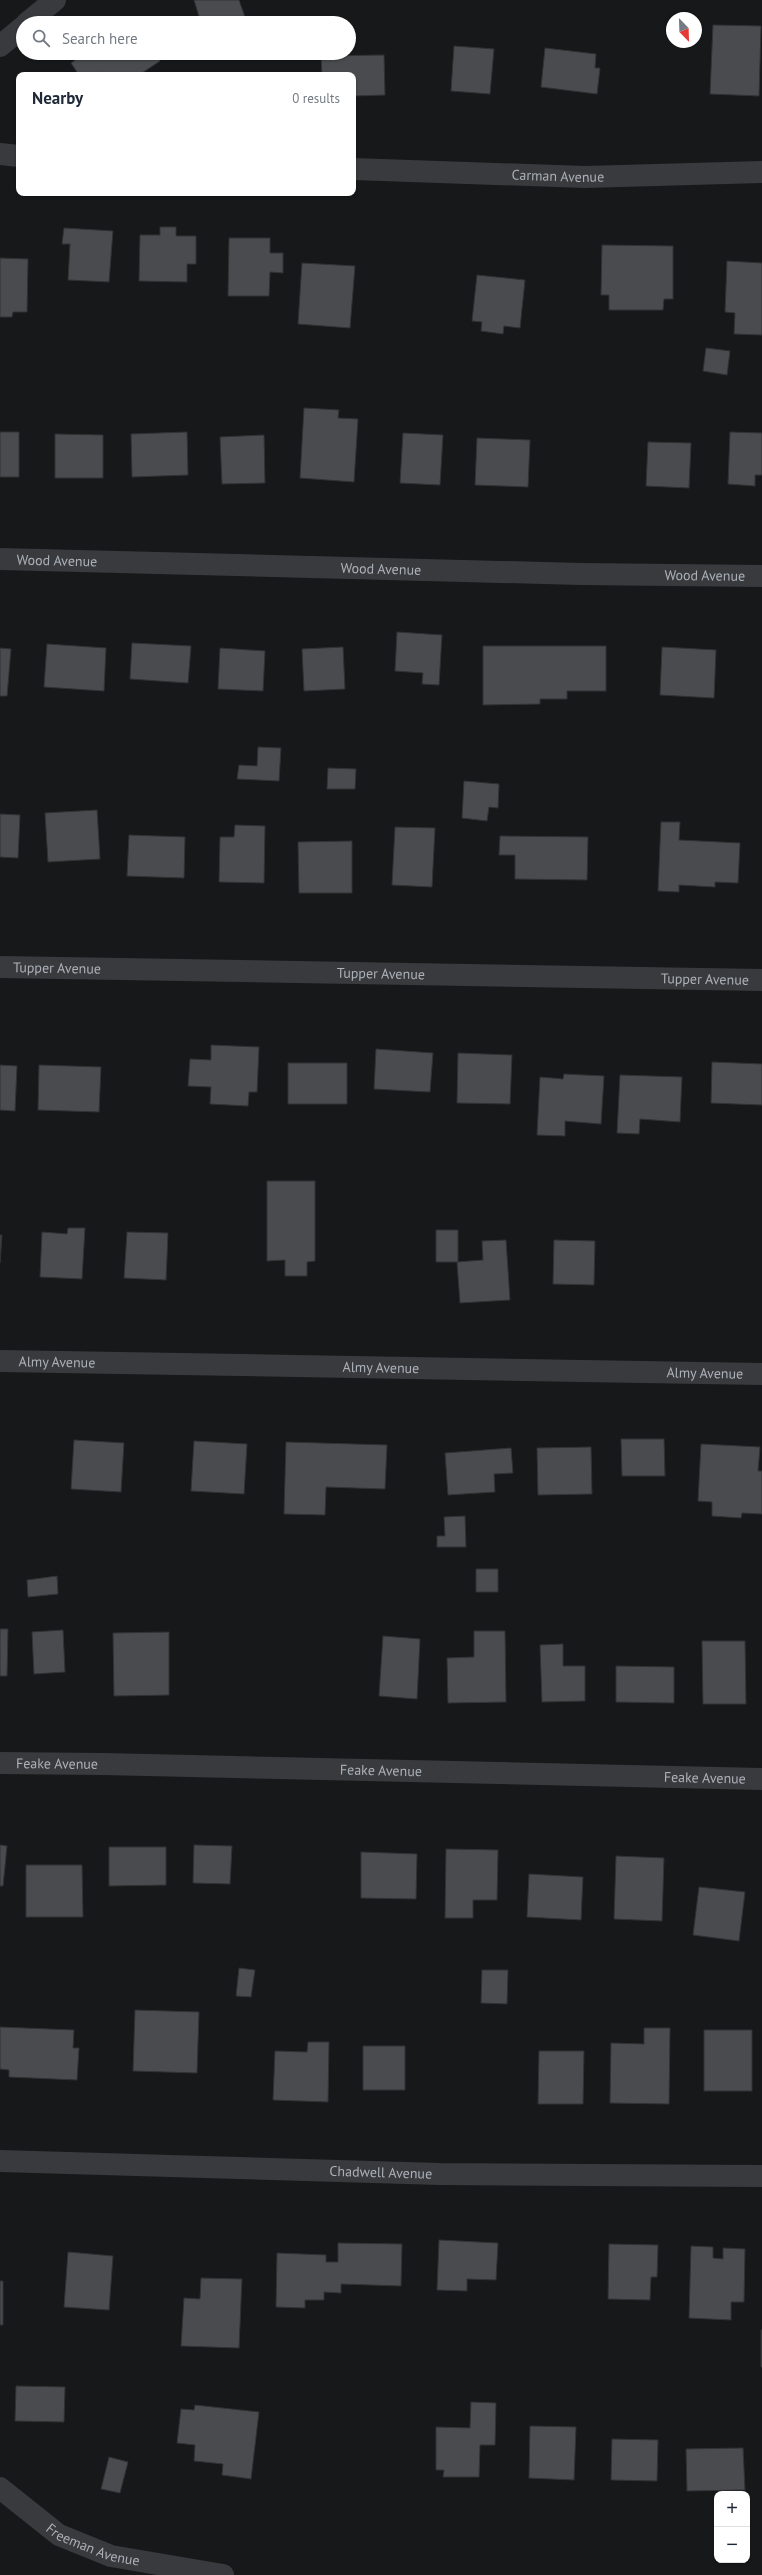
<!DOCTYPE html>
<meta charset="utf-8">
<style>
:root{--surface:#fff;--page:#f2f2f3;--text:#1f2937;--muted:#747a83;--line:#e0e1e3}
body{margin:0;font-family:"PT Sans",sans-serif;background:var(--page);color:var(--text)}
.controls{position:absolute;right:12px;bottom:12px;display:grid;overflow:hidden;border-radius:8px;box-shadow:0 1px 3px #0004}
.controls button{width:36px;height:36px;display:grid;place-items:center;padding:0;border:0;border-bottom:1px solid var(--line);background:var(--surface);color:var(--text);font:20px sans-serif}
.compass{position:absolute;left:666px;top:12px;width:36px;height:36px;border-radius:50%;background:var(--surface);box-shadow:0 1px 3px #0004;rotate:157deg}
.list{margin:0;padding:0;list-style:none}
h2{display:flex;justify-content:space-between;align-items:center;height:52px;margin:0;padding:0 16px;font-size:17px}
h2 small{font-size:13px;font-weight:400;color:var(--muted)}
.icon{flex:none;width:22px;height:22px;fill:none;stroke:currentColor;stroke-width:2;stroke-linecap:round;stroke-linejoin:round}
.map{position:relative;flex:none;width:762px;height:2575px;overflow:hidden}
.search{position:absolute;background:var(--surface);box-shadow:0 1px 3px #0004;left:16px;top:16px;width:340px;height:44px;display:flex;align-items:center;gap:10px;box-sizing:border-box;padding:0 14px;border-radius:22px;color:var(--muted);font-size:15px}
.panel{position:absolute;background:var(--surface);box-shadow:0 1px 3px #0004;left:16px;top:72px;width:340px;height:124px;border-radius:8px}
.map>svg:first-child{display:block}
.building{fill:#494b4e;stroke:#323235}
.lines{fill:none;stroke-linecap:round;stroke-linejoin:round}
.minor{stroke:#393a3e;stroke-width:22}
.labels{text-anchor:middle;stroke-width:3;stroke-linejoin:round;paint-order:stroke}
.street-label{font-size:14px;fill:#abb1b8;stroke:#121314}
</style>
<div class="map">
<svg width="762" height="2575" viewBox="0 0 762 2575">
<rect width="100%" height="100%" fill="#171819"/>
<!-- building -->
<path class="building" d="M 194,0 L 239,0 L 247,23 L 201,23 Z
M 713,25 L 761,26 L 759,96 L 710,94 Z
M 454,46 L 494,49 L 490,94 L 451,91 Z
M 545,48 L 596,54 L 595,68 L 600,68 L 597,94 L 541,87 Z
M 86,53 L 155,53 L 160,61 L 139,75 L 103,75 L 101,72 L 97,75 L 79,75 L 71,63 Z
M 384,55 L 385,95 L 353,96 L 353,75 L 322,75 L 321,56 Z
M 160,227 L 176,227 L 176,236 L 196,236 L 196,264 L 187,264 L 187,282 L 139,281 L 140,235 L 160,235 Z
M 64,228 L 113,231 L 109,282 L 68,280 L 70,244 L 62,244 Z
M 229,238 L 270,238 L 270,253 L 283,253 L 283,273 L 270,272 L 269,296 L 228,296 Z
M 602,245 L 673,246 L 673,299 L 664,299 L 663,310 L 609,310 L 609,295 L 601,295 Z
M 0,258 L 28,259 L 27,312 L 13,312 L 12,317 L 0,317 Z
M 727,261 L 762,263 L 762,335 L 734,334 L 735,313 L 725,312 Z
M 302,263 L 355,266 L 350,328 L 298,324 Z
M 477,275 L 525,280 L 520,328 L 504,326 L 503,334 L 481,331 L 482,322 L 472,321 Z
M 706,348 L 730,351 L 727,375 L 703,371 Z
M 304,408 L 339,410 L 338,418 L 358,419 L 354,482 L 300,478 Z
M 0,432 L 19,432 L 19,477 L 0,477 Z
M 187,432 L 188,475 L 132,477 L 131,434 Z
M 730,432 L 762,433 L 762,475 L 755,475 L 755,486 L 728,484 Z
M 403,433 L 443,435 L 440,485 L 400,483 Z
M 55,434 L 103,435 L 103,478 L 55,478 Z
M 264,435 L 265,483 L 222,484 L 220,437 Z
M 477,438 L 530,440 L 528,487 L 475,485 Z
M 648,442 L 691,443 L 689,488 L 646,486 Z
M 397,632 L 442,635 L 439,685 L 422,684 L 423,673 L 395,671 Z
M 132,643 L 191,646 L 188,683 L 130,679 Z
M 47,644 L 106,648 L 104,691 L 44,687 Z
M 483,646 L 606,646 L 606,691 L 567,691 L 567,699 L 540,699 L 540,704 L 483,705 Z
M 343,647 L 345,689 L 304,691 L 302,649 Z
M 662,647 L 716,650 L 714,698 L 660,695 Z
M 0,648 L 11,649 L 7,696 L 0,696 Z
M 220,648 L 265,651 L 263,691 L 218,689 Z
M 258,747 L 281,748 L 279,781 L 237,779 L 239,765 L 257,766 Z
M 328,768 L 356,769 L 355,789 L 327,789 Z
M 464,781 L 499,784 L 498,808 L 489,807 L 487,821 L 462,818 Z
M 97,810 L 100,859 L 48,862 L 45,813 Z
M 0,814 L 20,815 L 18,858 L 0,857 Z
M 661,822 L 680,822 L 679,840 L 740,843 L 738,883 L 715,882 L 715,887 L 679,885 L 679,892 L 658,891 Z
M 235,825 L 265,826 L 264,883 L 219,882 L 220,837 L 234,837 Z
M 395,827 L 435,828 L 432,887 L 392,885 Z
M 129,835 L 185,837 L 184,878 L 127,876 Z
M 500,836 L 588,837 L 587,880 L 515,879 L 515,855 L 499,855 Z
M 352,841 L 352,893 L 299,893 L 298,842 Z
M 211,1045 L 259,1047 L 257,1092 L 249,1092 L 248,1106 L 210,1104 L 211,1087 L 188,1086 L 190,1059 L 211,1060 Z
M 376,1049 L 433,1053 L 430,1092 L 374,1089 Z
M 458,1053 L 512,1055 L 510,1104 L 457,1103 Z
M 712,1062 L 762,1064 L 762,1105 L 711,1103 Z
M 288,1063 L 347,1063 L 347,1104 L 288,1104 Z
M 0,1065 L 17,1066 L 15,1111 L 0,1110 Z
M 39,1065 L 101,1067 L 99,1112 L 38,1110 Z
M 564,1074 L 604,1076 L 601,1124 L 565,1121 L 565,1136 L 537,1135 L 540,1077 L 563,1079 Z
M 620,1075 L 682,1077 L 680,1122 L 640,1119 L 639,1134 L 617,1133 Z
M 267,1181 L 315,1181 L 315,1261 L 307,1262 L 307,1276 L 285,1276 L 285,1260 L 267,1261 Z
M 68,1228 L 85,1228 L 82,1279 L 40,1277 L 42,1232 L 67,1234 Z
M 436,1230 L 458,1230 L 458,1262 L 436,1262 Z
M 127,1232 L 168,1233 L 166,1280 L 124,1278 Z
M 0,1235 L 2,1235 L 0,1263 Z
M 506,1240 L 510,1300 L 460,1303 L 457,1262 L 483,1260 L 482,1241 Z
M 554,1240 L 595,1241 L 594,1285 L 553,1284 Z
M 621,1439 L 664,1439 L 665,1476 L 622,1476 Z
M 74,1440 L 124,1443 L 121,1492 L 71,1489 Z
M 194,1441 L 247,1444 L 244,1494 L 191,1491 Z
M 286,1442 L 387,1445 L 385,1489 L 326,1487 L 325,1515 L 284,1514 Z
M 701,1444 L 760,1447 L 758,1471 L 762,1471 L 762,1514 L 742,1513 L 741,1518 L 712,1516 L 712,1502 L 698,1501 Z
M 591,1447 L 592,1494 L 538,1495 L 537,1448 Z
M 511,1448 L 513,1473 L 494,1474 L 495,1492 L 448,1495 L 445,1453 Z
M 465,1516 L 466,1547 L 437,1547 L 437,1536 L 445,1536 L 444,1517 Z
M 476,1569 L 498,1569 L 498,1592 L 476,1592 Z
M 57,1576 L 58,1594 L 28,1597 L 27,1580 Z
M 0,1629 L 8,1629 L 7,1676 L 0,1676 Z
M 63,1630 L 65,1672 L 34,1674 L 32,1632 Z
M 474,1631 L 505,1631 L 506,1702 L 448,1703 L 447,1658 L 474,1657 Z
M 169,1632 L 169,1695 L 114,1696 L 113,1633 Z
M 383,1636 L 420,1639 L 417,1699 L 379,1696 Z
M 702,1641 L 745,1641 L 746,1704 L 703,1704 Z
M 563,1644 L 563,1666 L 585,1666 L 585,1701 L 542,1702 L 540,1645 Z
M 616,1666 L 674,1667 L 674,1703 L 616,1702 Z
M 0,1845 L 7,1846 L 3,1886 L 0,1886 Z
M 194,1845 L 232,1846 L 230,1884 L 193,1883 Z
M 109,1847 L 166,1847 L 166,1885 L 109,1886 Z
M 446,1849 L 498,1850 L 497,1900 L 473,1900 L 473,1918 L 445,1918 Z
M 361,1852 L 417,1854 L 416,1899 L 361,1898 Z
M 616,1856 L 664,1858 L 662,1921 L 614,1919 Z
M 26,1865 L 82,1865 L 83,1917 L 26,1917 Z
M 529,1874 L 583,1877 L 581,1920 L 527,1917 Z
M 699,1887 L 745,1892 L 739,1941 L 693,1935 Z
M 239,1968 L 255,1970 L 251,1997 L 236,1996 Z
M 482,1970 L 508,1970 L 507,2004 L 481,2003 Z
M 135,2010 L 199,2012 L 197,2073 L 133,2071 Z
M 0,2027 L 74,2030 L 73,2048 L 79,2048 L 77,2080 L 9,2077 L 9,2070 L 0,2069 Z
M 644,2028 L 670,2028 L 669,2104 L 610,2103 L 611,2043 L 644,2044 Z
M 704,2030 L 752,2030 L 752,2091 L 704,2091 Z
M 308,2042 L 329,2042 L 328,2102 L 273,2100 L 275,2051 L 307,2052 Z
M 363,2046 L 405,2046 L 405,2090 L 363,2090 Z
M 539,2051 L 584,2051 L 583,2104 L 538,2104 Z
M 439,2240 L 498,2243 L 496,2280 L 467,2279 L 467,2291 L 437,2290 Z
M 338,2243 L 402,2244 L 401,2286 L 341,2284 L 341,2293 L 324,2292 L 324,2300 L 305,2300 L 305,2308 L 276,2307 L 277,2253 L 326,2255 L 326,2262 L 338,2262 Z
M 609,2244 L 658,2245 L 657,2277 L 651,2277 L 650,2300 L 608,2299 Z
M 691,2246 L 713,2247 L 713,2258 L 723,2259 L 723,2248 L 745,2249 L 744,2302 L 731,2302 L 731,2320 L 689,2318 Z
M 68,2252 L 113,2256 L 109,2310 L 64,2307 Z
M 201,2278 L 242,2279 L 239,2348 L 181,2346 L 184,2298 L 200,2299 Z
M 0,2281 L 3,2281 L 3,2325 L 0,2325 Z
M 761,2330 L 762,2330 L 762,2367 L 761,2367 Z
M 16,2386 L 65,2387 L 64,2422 L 15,2421 Z
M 471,2402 L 496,2403 L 495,2445 L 480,2445 L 479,2477 L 443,2477 L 444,2470 L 436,2470 L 436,2427 L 470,2428 Z
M 195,2405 L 259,2412 L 251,2479 L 222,2475 L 223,2464 L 194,2461 L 195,2445 L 177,2443 L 181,2409 L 194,2410 Z
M 530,2426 L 576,2427 L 574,2480 L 529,2478 Z
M 612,2439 L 658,2440 L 657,2481 L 611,2480 Z
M 743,2448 L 745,2490 L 687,2491 L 686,2449 Z
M 109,2457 L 128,2462 L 120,2493 L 101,2489 Z"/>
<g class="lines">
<!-- minor -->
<g class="minor">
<path d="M 27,23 L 55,0"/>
<path d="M 0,46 L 23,27"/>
<path d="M 0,154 L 19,156"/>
<path id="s1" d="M 353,169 L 585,177 L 762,172"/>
<path id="s2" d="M 0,559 L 581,574 L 762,576"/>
<path id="s3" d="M 0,967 L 762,980"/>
<path id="s4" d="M 0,1361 L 762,1374"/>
<path id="s5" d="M 0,1763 L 103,1764 L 762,1779"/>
<path id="s6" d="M 0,2161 L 440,2174 L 762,2176"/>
<path id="s7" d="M 0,2488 L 59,2535 L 111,2556 L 223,2575"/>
</g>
</g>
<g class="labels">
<!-- street labels -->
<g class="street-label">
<text dy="5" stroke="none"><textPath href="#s1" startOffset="205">Carman Avenue</textPath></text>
<text dy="5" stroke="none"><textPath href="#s2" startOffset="57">Wood Avenue</textPath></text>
<text dy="5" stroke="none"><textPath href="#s2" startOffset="381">Wood Avenue</textPath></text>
<text dy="5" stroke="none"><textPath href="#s2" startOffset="705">Wood Avenue</textPath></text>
<text dy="5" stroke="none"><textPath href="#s3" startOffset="57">Tupper Avenue</textPath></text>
<text dy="5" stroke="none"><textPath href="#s3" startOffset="381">Tupper Avenue</textPath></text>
<text dy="5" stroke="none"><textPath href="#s3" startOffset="705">Tupper Avenue</textPath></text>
<text dy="5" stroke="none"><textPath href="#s4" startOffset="57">Almy Avenue</textPath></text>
<text dy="5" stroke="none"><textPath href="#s4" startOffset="381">Almy Avenue</textPath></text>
<text dy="5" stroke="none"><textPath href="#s4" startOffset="705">Almy Avenue</textPath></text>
<text dy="5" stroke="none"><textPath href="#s5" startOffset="57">Feake Avenue</textPath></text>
<text dy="5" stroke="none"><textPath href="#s5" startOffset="381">Feake Avenue</textPath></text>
<text dy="5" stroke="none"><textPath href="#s5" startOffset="705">Feake Avenue</textPath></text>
<text dy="5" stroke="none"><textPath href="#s6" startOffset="381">Chadwell Avenue</textPath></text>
<text dy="5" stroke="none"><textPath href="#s7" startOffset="111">Freeman Avenue</textPath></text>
</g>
</g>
</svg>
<div class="controls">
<button>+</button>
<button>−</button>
</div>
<svg class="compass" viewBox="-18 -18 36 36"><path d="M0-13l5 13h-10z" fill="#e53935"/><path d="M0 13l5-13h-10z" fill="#747a83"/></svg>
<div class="search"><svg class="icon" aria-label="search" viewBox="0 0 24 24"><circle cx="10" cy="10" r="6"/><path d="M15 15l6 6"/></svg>Search here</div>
<section class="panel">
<h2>Nearby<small>0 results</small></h2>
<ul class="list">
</ul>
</section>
</div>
